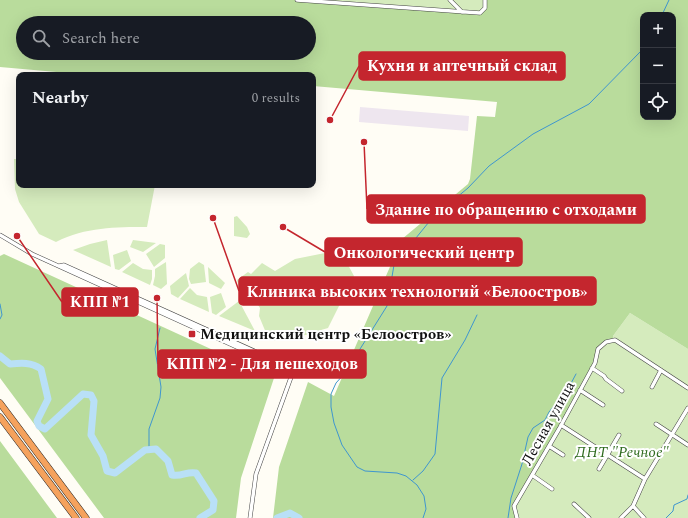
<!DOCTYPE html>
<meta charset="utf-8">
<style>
:root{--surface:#171b24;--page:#20242c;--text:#f1f3f6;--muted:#9ea1a6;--line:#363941}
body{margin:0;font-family:Spectral,serif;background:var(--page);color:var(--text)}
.controls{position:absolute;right:12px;top:12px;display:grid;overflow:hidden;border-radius:8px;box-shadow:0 4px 16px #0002}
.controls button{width:36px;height:36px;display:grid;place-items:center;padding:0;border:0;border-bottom:1px solid var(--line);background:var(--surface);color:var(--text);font:20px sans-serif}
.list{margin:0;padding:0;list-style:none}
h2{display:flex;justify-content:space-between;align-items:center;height:52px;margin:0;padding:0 16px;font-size:17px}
h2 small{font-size:13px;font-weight:400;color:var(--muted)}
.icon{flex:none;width:22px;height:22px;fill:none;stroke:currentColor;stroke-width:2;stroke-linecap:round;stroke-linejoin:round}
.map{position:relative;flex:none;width:688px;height:518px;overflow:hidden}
.search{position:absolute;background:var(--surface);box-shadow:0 4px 16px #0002;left:16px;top:16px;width:300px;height:44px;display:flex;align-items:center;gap:10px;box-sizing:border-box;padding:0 14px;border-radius:22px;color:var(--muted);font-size:15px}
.panel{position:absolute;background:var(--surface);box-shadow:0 4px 16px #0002;left:16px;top:72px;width:300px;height:116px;border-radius:8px}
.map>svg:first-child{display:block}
.industrial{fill:#eee6ef}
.green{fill:#d5ebbd}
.forest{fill:#b9dc9c;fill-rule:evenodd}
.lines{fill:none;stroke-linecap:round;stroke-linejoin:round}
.stream{stroke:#3f96cf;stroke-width:1}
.river{stroke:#b9e0f7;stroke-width:7}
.street-casing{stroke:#444;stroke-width:4.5}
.highway-casing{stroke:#222;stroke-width:7}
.street{stroke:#fff;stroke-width:3.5}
.highway{stroke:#f5a25d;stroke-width:6}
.poi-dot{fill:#c4262e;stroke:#fff;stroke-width:1.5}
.labels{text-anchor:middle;stroke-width:4;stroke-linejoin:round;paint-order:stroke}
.poi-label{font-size:15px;font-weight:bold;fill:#111;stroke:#fff;text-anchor:start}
.street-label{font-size:15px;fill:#111;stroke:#fff}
.park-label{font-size:15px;font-style:italic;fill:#2f6b1f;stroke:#fff}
.leader{fill:none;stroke:#c4262e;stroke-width:1.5}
.callout-dot{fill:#c4262e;stroke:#fff;stroke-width:1.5}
.callout{fill:#c4262e;stroke:#c4262e;stroke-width:1.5}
.callout-label{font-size:16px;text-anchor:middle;font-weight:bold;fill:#fff}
</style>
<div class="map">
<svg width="688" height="518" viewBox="0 0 688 518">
<rect width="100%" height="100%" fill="#fffdf5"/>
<!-- industrial -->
<path class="industrial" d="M 360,107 L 469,116 L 468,131 L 359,122 Z"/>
<!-- green -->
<path class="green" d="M 297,0 L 485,0 L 485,8 L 478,13 Z
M 14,159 L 19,159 L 19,185 L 155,185 L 147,227 C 115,227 86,227 56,242 L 39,234 L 19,202 L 15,189 Z
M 237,216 L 247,227 L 250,234 L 247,238 L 234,236 L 234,217 Z
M 107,240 L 111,267 L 73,250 L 90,244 Z
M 133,240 L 156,243 L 143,252 L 130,247 Z
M 160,244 L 165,245 L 165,258 L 154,267 L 146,254 Z
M 127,250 L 131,261 L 119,270 L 115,269 L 113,255 Z
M 340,250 L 354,276 L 328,328 C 313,332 283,344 269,340 L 259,316 L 260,308 L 254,299 L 249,299 L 238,284 L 237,280 L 248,272 L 251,274 L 262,263 L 275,271 L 295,259 Z
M 166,262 L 167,284 L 161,289 L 153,285 L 155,276 L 155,269 Z
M 199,262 L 204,265 L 206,282 L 191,284 L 189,279 L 190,269 Z
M 133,263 L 143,269 L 152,270 L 152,279 L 150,285 L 122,272 Z
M 208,267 L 225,283 L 221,289 L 209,283 Z
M 186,273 L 189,286 L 178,298 L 171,294 L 170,286 Z
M 190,288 L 197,295 L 207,297 L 209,312 L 180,299 Z
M 221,293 L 226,307 L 216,315 L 212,313 L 210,297 Z
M 239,301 L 255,331 L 219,316 Z
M 630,313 L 688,349 L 688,518 L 517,518 L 514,506 L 596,354 L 613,336 Z"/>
<!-- forest -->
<path class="forest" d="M 0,0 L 297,0 L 478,13 L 485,8 L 485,0 L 688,0 L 688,349 L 630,313 L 613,336 L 613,341 C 600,345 598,351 595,363 L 515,506 L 517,518 L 273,518 L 279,467 L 308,382 L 334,396 L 402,239 L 468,184 L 470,179 L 477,116 L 495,117 L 497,102 L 313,86 L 313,75 L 90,75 L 0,67 ZM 643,15 L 673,15 L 673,117 L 643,117 ZM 23,23 L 309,23 L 309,53 L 23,53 Z
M 4,254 L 274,378 L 241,478 L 236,518 L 104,518 L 0,378 L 0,256 Z
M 0,441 L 57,518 L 0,518 Z"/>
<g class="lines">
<!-- stream -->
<path class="stream" d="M 662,15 L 669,0
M 0,304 L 2,315 L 0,319
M 149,450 L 149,429 L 160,398 L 161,387 L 155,349 L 160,328
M 413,480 L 423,471 L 435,454 L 442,378 L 465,340 L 477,315
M 423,518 L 426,509 L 424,496 L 417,485 L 406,476 L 397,473 L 365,471 L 357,467 L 342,445 L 334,423 L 331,407 L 331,394 L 336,383 L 345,373 L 387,306 L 394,265 L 433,217 L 468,188 L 489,166 L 533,134 L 589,104 L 643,49
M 508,518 L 511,498 L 522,464 L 528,437 L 533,428 L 545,420 L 549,412 L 568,389 L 576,374
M 666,518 L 673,511 L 674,505 L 687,499 L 688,495"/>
<!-- river -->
<path class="river" d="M 0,356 L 10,364 C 21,363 31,362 41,369 L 48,399 L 37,421 L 39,426 L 45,429 L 83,394 L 91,395 L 94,401 L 91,435 L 103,456 L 107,471 L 115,473 L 145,450 L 156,449 L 168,461 L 172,475 C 182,477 187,471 196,473 L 214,501 L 213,510 L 200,518
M 277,518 L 290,513 L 299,518"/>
<!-- street casing -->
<g class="street-casing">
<path id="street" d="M 297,0 L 480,13 L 485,8 L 485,0
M 450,0 L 462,12
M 0,235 L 32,254 L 294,373
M 59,266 L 64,265 L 294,369 L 256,474 L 250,518
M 592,368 L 604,376 L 606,379 L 622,391
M 652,387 L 661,370
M 580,390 L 603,405
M 656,424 L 688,445
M 561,425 L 645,479
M 549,446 L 563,455
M 599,469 L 619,435
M 532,475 L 552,489
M 574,504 L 589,518
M 633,506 L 644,518
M 517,518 L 514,506 L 559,429 L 595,363 L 598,349 L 606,342 L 615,340 L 688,388
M 621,518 L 633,506 L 645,479 L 688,408"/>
</g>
<!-- highway casing -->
<g class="highway-casing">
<path id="highway" d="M 0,403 L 86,518
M 0,417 L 76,518"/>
</g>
<!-- street -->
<use href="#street" class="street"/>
<!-- highway -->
<use href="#highway" class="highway"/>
</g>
<!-- markers -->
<rect class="poi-dot" x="188" y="330" width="8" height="8" rx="2"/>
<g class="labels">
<!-- poi labels -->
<g class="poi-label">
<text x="200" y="339">Медицинский центр «Белоостров»</text>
</g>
<!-- street labels -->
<g class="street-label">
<text transform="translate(548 423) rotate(-61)" y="5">Лесная улица</text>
</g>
<!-- park labels -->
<g class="park-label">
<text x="622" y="457">ДНТ "Речное"</text>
</g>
</g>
<!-- callouts -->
<path class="leader" d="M330 120L359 66M364 142L367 209M283 227L325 252M213 218L239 291M17 236L62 302M157 298L158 364"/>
<g class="callout-dot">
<circle cx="330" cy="120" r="4"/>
<circle cx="364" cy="142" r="4"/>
<circle cx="283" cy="227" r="4"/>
<circle cx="213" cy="218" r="4"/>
<circle cx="17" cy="236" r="4"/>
<circle cx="157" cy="298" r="4"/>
</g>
<g class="callout">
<rect x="359" y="52" width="206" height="28" rx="4"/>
<rect x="367" y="195" width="278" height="28" rx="4"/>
<rect x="325" y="238" width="197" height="28" rx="4"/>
<rect x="239" y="277" width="357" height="28" rx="4"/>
<rect x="62" y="288" width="76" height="28" rx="4"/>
<rect x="158" y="350" width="208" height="28" rx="4"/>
</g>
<g class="callout-label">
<text x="462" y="71">Кухня и аптечный склад</text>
<text x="506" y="215">Здание по обращению с отходами</text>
<text x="424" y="258">Онкологический центр</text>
<text x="417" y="297">Клиника высоких технологий «Белоостров»</text>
<text x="100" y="307">КПП №1</text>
<text x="262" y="369">КПП №2 - Для пешеходов</text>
</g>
</svg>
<div class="controls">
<button>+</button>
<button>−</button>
<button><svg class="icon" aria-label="locate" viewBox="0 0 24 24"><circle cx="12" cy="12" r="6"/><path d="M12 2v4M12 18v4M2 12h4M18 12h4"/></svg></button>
</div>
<div class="search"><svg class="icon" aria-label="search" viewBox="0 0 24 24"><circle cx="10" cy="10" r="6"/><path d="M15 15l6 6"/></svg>Search here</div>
<section class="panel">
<h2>Nearby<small>0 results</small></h2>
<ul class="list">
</ul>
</section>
</div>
